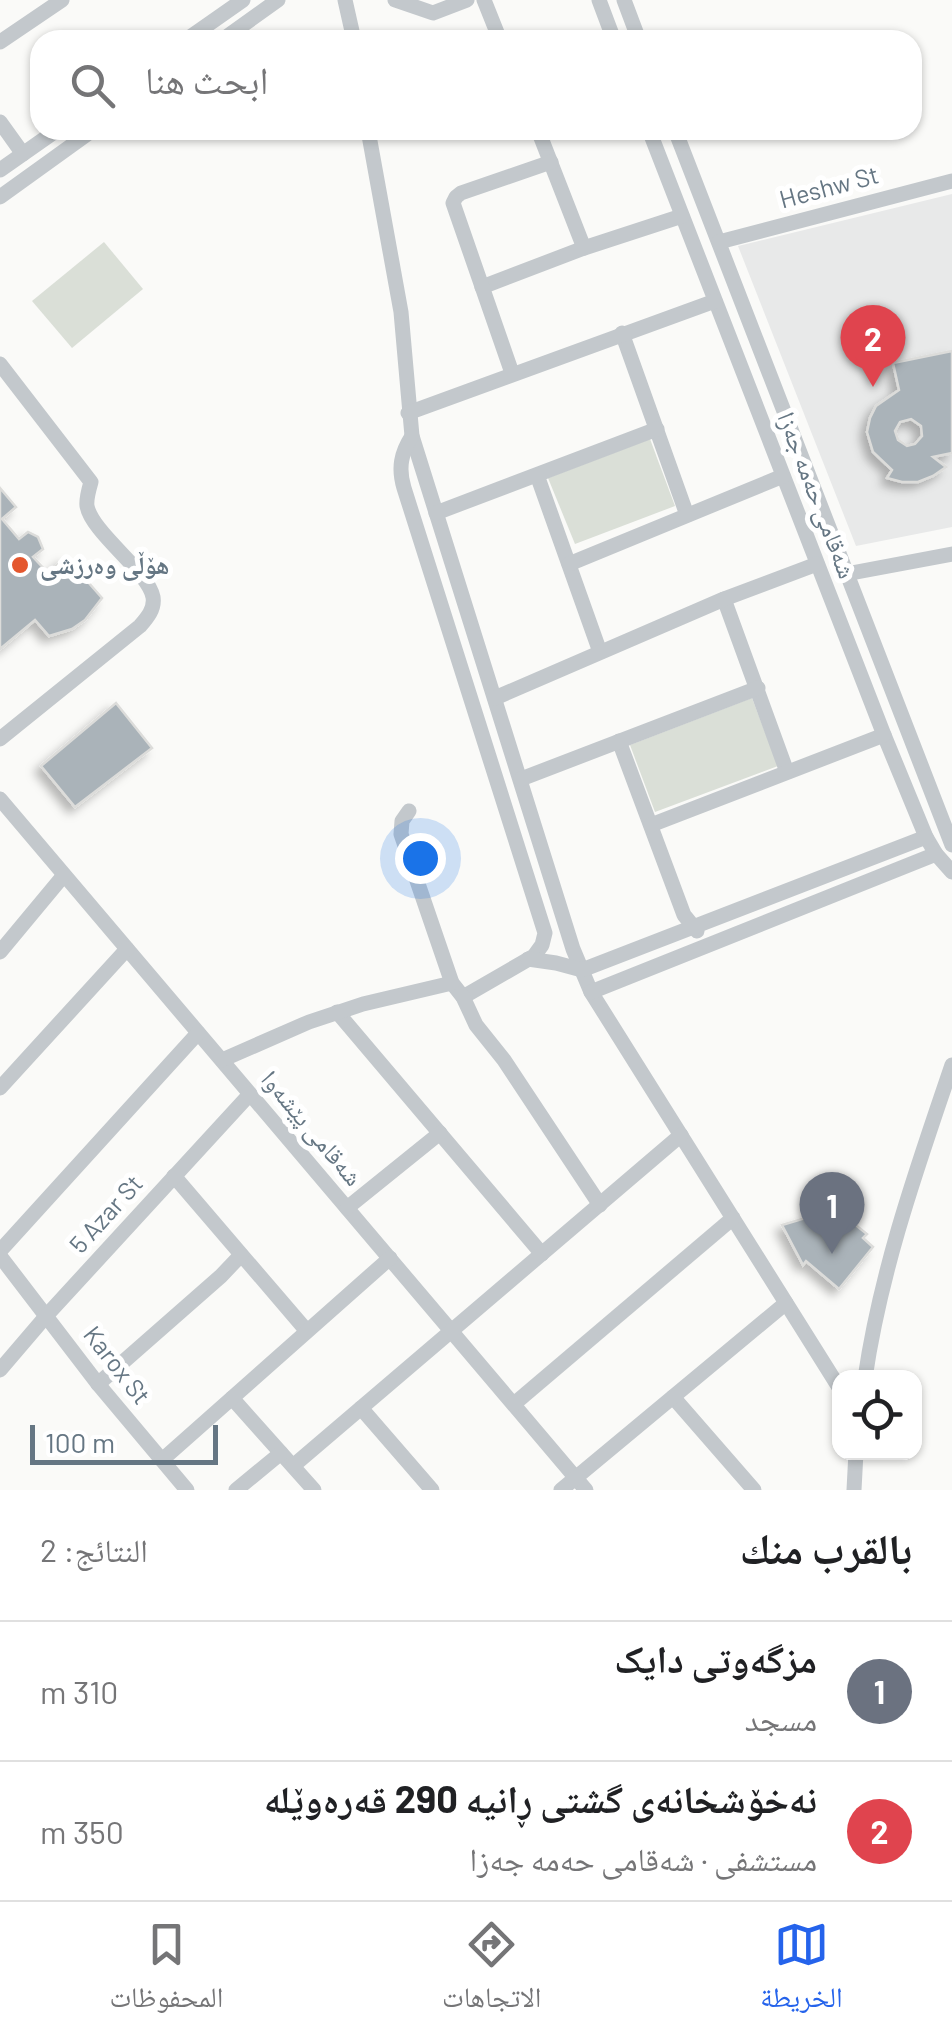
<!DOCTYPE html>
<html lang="ar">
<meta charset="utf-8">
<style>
body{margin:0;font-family:Barlow,"Noto Naskh Arabic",sans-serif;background:#f2f2f2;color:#202124;direction:rtl}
.controls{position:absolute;right:30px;bottom:30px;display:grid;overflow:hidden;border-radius:20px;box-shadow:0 2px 8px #0004}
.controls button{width:90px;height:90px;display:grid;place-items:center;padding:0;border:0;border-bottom:2px solid #e0e0e0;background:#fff;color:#202124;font:50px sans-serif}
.scale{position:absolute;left:30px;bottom:25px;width:188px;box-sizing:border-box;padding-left:10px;border:5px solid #657683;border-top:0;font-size:28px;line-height:35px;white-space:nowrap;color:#657683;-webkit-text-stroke:8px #fff;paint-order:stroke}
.you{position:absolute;left:420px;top:858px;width:35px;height:35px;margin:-25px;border:8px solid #fff;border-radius:50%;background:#1a73e8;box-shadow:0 0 0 15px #1a73e833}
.badge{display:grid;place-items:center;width:65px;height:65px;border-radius:50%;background:#2563eb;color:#fff;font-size:32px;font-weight:700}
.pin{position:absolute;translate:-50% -82px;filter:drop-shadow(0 2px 5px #0008)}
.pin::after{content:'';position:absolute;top:52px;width:35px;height:30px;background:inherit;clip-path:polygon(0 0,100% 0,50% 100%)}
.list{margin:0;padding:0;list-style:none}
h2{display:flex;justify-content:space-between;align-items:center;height:130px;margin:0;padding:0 40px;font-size:42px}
h2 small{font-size:32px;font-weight:400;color:#757577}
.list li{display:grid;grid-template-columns:65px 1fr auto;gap:30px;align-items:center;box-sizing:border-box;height:140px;padding:0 40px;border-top:2px solid #e0e0e0}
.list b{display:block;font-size:38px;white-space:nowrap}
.list p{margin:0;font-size:32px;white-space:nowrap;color:#757577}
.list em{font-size:32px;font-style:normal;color:#757577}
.icon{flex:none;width:55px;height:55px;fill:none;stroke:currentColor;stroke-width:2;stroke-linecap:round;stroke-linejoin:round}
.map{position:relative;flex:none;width:952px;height:1490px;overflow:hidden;direction:ltr}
.search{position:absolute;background:#fff;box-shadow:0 2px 8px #0004;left:30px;right:30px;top:30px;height:110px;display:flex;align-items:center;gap:25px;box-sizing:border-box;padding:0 35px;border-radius:30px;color:#757577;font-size:38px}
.sheet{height:410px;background:#fff}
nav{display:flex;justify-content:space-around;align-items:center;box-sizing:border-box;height:140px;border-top:2px solid #e0e0e0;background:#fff;font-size:28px;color:#757577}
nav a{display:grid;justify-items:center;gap:5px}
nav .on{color:#2563eb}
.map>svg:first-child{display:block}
</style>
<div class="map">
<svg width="952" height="1490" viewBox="0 0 952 1490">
<defs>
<filter id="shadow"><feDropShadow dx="-6" dy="6" stdDeviation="5" flood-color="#0004"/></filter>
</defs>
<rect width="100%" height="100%" fill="#fafaf8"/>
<!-- built -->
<polygon fill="#e8e9e9" points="952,194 952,527 856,546 738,246"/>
<!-- green -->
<g fill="#dadfd7">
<polygon points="104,242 143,289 72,348 32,301"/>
<polygon points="650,439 675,506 575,544 548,478"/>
<polygon points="752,698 778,766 655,812 630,745"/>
</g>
<!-- building -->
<g fill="#aab3b9" stroke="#dcdcda" stroke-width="2.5" fill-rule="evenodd" filter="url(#shadow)">
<path d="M952,351v102l-19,4 13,10 -13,9 -15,6h-16l-15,-4 5,-8 -19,-18 -6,-20 3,-14 6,-12 23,-16 -6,-27zM911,419l10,7 1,10 -7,8 -8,2 -9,-6 -3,-9 5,-9z"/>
<polygon points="0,488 16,507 2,519 19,539 28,532 38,537 43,549 33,557 48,573 66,557 102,598 85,620 72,629 49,636 35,620 0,649"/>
<polygon points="116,703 152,748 75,807 41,766"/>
<polygon points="812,1216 825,1238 841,1220 849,1227 853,1223 867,1234 863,1238 873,1247 839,1289 806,1261 803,1265 782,1225"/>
</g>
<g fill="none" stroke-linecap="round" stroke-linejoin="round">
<!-- minor -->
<g stroke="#c3c8cc" stroke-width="15">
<polyline points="345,0 354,40"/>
<polyline points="395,0 433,13 467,0"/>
<polyline points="484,0 500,40"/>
<polyline points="599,0 614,40"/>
<polyline points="624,0 639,40"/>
<polyline points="186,40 243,0"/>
<polyline points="222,40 278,0"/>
<polyline points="0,42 62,0"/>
<polyline points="0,122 23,154"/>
<polyline points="368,130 401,312 412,436 573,949 591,992 840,1389"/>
<polyline points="538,130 584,248"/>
<polyline points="649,130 884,735 926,837 936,854 952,872"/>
<polyline points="675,130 952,845"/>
<polyline points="0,170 57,130"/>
<polyline points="0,197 93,130"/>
<polyline points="719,242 952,181"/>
<polyline points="482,287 584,248 682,216"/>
<polyline points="622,333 687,515"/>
<path d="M0,364l91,118c-2,7 -5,17 -4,24 5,27 61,65 66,91 2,12 -6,21 -13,29l-140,113"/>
<polyline points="512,373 453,203 456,197 461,193 551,162"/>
<polyline points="408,413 715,301"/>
<path d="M412,436c-11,17 -14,32 -8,52l141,445 -3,12 -8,11 -71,41"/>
<polyline points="537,475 600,652"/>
<polyline points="436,513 657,429"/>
<polyline points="569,564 783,476"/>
<polyline points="846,574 952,554"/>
<polyline points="724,599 787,772"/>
<polyline points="495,698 724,599 817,564"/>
<polyline points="619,741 684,915 697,931"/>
<polyline points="521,779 758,688"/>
<polyline points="0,799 586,1490"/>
<polyline points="409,811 402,821 401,834 452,983 463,997 476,1025 504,1060 600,1205"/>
<polyline points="651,825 884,735"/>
<polyline points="0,952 64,875"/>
<polyline points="528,959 556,963 582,970 926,837"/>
<polyline points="591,992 936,854"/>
<polyline points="337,1012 542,1254"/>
<polyline points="222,1060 309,1022 363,1004 452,983"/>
<polyline points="0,1088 127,949"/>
<polyline points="174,1176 306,1330"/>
<polyline points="347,1208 440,1133"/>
<polyline points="0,1251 198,1033"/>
<polyline points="0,1256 98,1384 187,1490"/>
<polyline points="0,1370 47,1315 250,1094"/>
<path d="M865,1378c16,-109 52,-210 87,-313"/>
<polyline points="98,1384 221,1276 241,1255"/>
<polyline points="673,1397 754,1490"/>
<polyline points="232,1398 314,1490"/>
<polyline points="514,1404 733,1218"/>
<polyline points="361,1408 432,1490"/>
<polyline points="162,1460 390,1258"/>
<polyline points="293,1466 681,1135"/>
<polyline points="236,1490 281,1453"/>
<polyline points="561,1490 786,1303"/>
<polyline points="854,1490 856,1452"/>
</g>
</g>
<!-- markers -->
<circle fill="#e4572e" stroke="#fff" stroke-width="4" cx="20" cy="565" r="10"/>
<g text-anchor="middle" stroke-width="10" stroke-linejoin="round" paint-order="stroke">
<!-- street labels -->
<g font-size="25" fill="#657683" stroke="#fff">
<text transform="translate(829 187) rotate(-15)" y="9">Heshw St</text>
<text transform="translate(817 495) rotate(69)" y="9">شەقامی حەمە جەزا</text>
<text transform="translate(312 1128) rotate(50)" y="9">شەقامی پێشەوا</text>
<text transform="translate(106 1214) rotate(-48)" y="9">5 Azar St</text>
<text transform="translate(117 1365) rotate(52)" y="9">Karox St</text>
</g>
<!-- poi labels -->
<g font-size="25" font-weight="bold" fill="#657683" stroke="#fff" text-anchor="start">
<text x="40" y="574">هۆڵی وەرزشی</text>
</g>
</g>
</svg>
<div class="controls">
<button><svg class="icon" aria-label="locate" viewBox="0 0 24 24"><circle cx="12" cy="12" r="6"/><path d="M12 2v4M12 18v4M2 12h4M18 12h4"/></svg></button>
</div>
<div class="scale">100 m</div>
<div class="you"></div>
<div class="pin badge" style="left:832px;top:1254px;background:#6b7280">1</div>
<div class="pin badge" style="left:873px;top:387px;background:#e0444e">2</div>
<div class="search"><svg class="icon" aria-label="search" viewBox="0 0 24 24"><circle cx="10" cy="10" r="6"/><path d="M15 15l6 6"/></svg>ابحث هنا</div>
</div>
<section class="sheet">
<h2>بالقرب منك<small>النتائج: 2</small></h2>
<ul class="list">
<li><span class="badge" style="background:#6b7280">1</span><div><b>مزگەوتی دایک</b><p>مسجد</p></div><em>310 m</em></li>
<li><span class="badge" style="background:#e0444e">2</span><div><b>نەخۆشخانەی گشتی ڕانیە 290 قەرەوێلە</b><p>مستشفى · شەقامی حەمە جەزا</p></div><em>350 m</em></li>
</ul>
</section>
<nav>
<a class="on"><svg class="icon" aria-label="map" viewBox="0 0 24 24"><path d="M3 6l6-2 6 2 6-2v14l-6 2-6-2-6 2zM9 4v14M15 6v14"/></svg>الخريطة</a>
<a><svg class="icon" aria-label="directions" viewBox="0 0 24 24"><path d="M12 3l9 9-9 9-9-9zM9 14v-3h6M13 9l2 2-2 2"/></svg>الاتجاهات</a>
<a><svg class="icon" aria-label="saved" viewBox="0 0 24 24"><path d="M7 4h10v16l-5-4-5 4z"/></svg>المحفوظات</a>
</nav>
